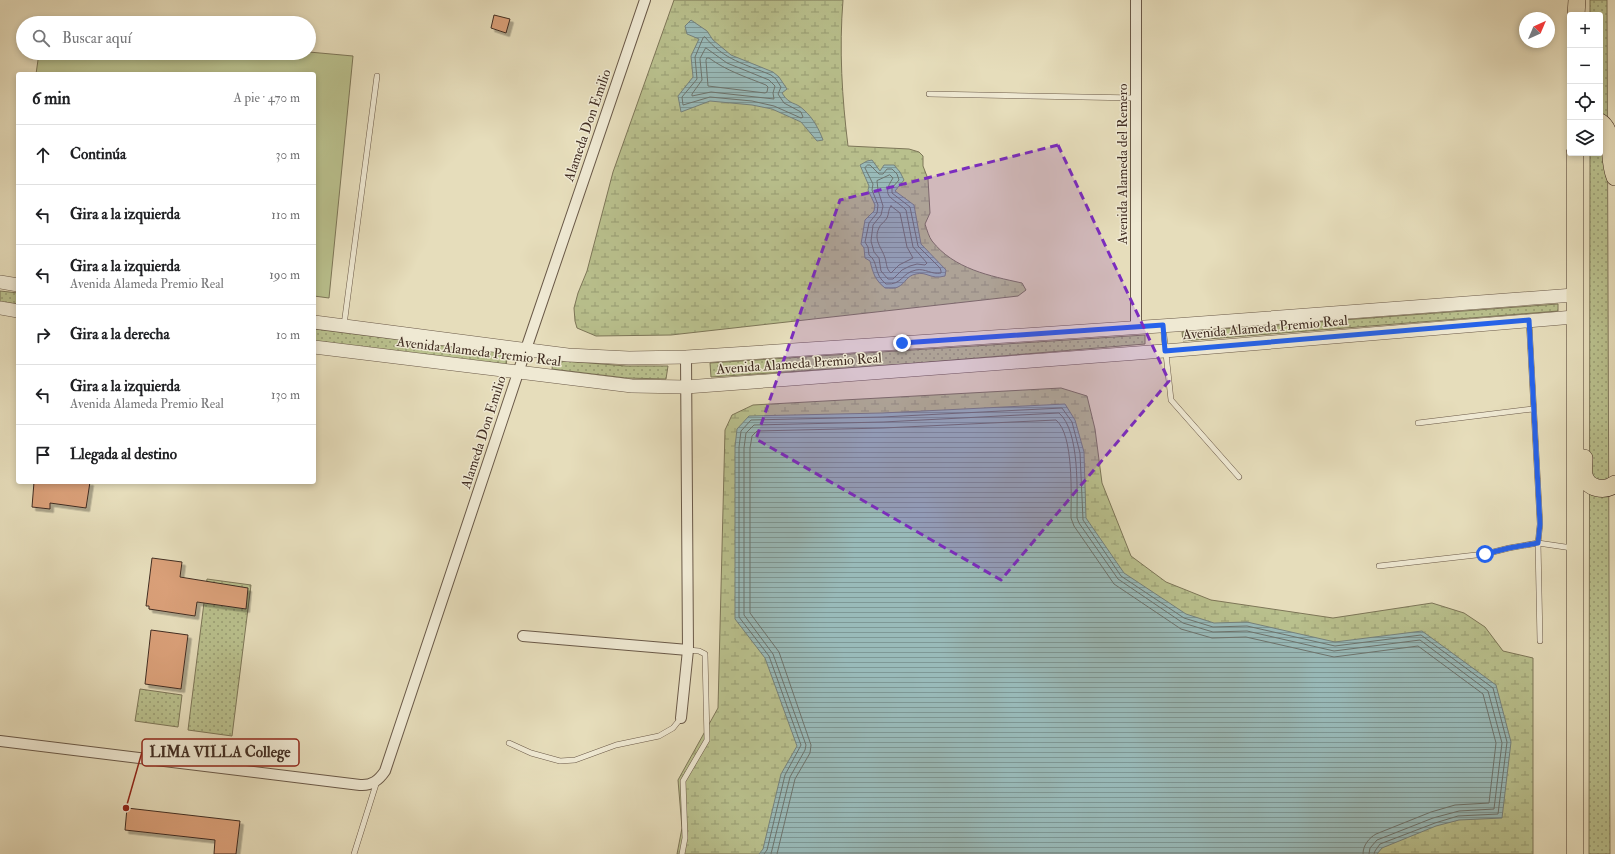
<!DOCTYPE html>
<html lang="es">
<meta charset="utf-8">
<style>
body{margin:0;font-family:"IM FELL Double Pica",serif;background:#f2f2f2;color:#202124}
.controls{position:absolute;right:12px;top:12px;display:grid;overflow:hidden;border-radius:4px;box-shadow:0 2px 6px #0003}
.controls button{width:36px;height:36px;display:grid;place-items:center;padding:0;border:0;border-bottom:1px solid #e0e0e0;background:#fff;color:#202124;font:20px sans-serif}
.compass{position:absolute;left:1519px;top:12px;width:36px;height:36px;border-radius:50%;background:#fff;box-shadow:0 2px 6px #0003;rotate:44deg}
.stop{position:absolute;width:12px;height:12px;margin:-9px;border:3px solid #2563eb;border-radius:50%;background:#fff}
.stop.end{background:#2563eb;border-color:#fff;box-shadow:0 1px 4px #0008}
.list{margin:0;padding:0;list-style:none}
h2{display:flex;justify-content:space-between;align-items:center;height:52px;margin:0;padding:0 16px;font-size:17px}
h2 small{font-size:13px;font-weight:400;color:#757577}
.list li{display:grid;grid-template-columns:26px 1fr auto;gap:12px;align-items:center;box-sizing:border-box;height:60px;padding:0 16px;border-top:1px solid #e0e0e0}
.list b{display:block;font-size:15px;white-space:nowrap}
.list p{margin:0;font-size:13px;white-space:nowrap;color:#757577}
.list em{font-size:13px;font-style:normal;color:#757577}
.icon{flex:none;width:22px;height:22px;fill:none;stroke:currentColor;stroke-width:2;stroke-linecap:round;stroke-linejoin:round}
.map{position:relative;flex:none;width:1615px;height:854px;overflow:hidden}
.search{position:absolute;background:#fff;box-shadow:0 2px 6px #0003;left:16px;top:16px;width:300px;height:44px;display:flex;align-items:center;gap:10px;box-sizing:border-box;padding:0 14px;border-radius:22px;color:#757577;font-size:15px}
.panel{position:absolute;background:#fff;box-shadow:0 2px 6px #0003;left:16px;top:72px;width:300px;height:412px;border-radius:4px}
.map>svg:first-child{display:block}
</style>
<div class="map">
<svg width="1615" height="854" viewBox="0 0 1615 854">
<defs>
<pattern id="grass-dots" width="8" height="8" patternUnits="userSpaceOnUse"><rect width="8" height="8" fill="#b9c08d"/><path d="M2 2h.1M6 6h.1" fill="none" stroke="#989c73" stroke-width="1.8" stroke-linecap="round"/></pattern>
<pattern id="wetland-marsh" width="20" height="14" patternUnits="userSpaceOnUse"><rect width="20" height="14" fill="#b9c08d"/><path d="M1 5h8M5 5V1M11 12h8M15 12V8" fill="none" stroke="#989c73"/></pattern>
<pattern id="water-rules" width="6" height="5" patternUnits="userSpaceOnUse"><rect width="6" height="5" fill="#99bab9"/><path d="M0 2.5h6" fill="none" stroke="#7e9896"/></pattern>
<filter id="shadow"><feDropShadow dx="3.5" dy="3.5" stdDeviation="0" flood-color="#0004"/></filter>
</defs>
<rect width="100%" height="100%" fill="#e6ddbb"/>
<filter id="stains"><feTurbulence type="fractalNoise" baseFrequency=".005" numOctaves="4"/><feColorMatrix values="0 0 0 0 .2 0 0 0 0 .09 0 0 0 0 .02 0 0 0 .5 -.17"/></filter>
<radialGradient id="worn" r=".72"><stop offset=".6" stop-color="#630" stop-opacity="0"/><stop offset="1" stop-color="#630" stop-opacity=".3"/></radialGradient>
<!-- grass -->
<g fill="url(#grass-dots)" stroke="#7d7658">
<polygon points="1590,0 1607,0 1610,854 1589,854 1590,153 1600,153 1600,15 1590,15"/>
<polygon points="0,291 18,293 18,304 0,302"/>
<polygon points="1558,304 1558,311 1183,341 1182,332"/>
<polygon points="314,329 508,353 506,365 314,341"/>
<polygon points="1145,335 1145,344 905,364 711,377 710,363"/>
<polygon points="553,360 626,366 668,366 666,379 626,378 552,369"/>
<polygon points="207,579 251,585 232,736 188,730"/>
<polygon points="140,689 182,695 178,727 135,721"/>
</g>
<!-- wetland -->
<g fill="url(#wetland-marsh)" stroke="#7d7658">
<path d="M674,0h169c-4,49 -1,98 5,146l61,3 10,3 4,4v10l5,13 2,34 -5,11c2,6 4,13 7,17 22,28 58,35 90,42l4,7 -8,6 -35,4 -312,35 -75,1 -19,-8 -2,-7 -1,-13 4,-15 9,-22 26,-99z"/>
<polygon points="1061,388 1087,396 1095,429 1102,483 1131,556 1166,582 1211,600 1333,618 1432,603 1464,613 1485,627 1503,651 1533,658 1533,854 677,854 682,828 678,780 718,708 725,430 732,415 753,405"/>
</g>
<!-- park -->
<polygon fill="#b9c08d" stroke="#7d7658" points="309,52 353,56 329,298 314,296 314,74 36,74 39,53 309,53"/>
<!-- water -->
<g fill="url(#water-rules)" stroke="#76827d">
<path d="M691,20l16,11 6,9 18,15 42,17 6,5 8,12 -5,4c8,13 13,8 22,17 9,8 15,19 19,30l-6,1 -16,-19 -29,-13 -20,-4 -42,-4 -29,11 -3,-16 15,-19 -2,-21 8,-17 -12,-5 -2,-8z"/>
<path d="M872,160l8,11 4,-6h10l6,7 4,8 -9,11 19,14 7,39 25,26 -1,6c-15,4 -18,-5 -29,-2 -10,2 -10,9 -18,13 -3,2 -9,1 -13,1 -10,-8 -12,-15 -15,-27l-5,-3 -1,-10 -3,-4 4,-24 9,-9 1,-6 -7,-15 1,-4 -9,-21 7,-4z"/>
<polygon points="1065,404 1075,420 1084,452 1086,518 1124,573 1186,614 1214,623 1247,622 1335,642 1422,631 1496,685 1511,742 1502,818 1459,820 1436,826 1382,848 1377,854 759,854 763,849 781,774 797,746 765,658 735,619 735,447 737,429 749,416 882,413"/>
</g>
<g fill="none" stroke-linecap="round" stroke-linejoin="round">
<!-- shore -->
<g stroke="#6d746e" stroke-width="1">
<path d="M705,37c19,23 40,27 66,38l5,4 5,8 -3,7 6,9 17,9 2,5 -2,1 -27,-12 -22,-5 -42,-4 -27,8 -1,-8 15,-18 -2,-22 8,-19z"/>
<polygon points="706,48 727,63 769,80 775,86 773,93 774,99 711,92 692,96 692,94 702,80 700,59"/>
<path d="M707,58h2c18,13 37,19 57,27l2,2 -1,5 -2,1 -57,-7 -2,-25z"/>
<path d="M868,165h2l9,9h4l4,-5h5l5,5 2,6 -7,8v5l18,14 8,39 22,22 1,3v2c-9,2 -16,-5 -25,-3 -15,3 -13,15 -30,14 -13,-10 -7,-22 -17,-29l-1,-8 -3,-5 4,-19 8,-10 1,-8 -6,-15 1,-6 -8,-16z"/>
<path d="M890,175l3,3c-13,20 0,19 13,32l7,37 14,16 -2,2 -8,-1 -7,2 -8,4 -9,9h-5l-7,-8 -2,-13 -5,-6 -3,-11 2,-16 8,-10 2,-9 -5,-16 -1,-9z"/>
<path d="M891,206l9,7 7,34 6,11 -14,7 -8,8c-5,-4 -4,-9 -6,-15 -3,-10 -12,-18 -6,-30 1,-4 6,-6 8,-10 2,-4 1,-9 4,-12z"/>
<polyline points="764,854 767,850 785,775 801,745 769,656 739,617 739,447 741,431 751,420 882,417 1062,408 1072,422 1080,453 1083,520 1121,576 1184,618 1213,627 1247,626 1335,646 1421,635 1493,688 1507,742 1498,814 1458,816 1435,823 1380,844 1375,851 1374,854"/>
<path d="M771,854l19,-77 15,-27 1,-5 -33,-91 -29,-39v-167l2,-15 8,-8 129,-3 176,-9c21,18 18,79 18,105l2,5 39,56 65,44 30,9 34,-1 87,20 86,-11 68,51 14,52 -8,66 -35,2 -26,7 -56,22 -7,8 -1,6"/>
<path d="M777,854l18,-75 15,-26 1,-8 -32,-93 -29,-39v-165l2,-12 5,-5 126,-3 173,-8c18,15 15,76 15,98l3,8 40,58 67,45 31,9 34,-1 88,20 84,-11 65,48 13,49 -7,60 -34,2 -24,7 -55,22c-7,4 -13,11 -13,20"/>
</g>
</g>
<!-- building -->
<g fill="#daa079" stroke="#412d22" filter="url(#shadow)">
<polygon points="494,15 510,19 506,33 491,28"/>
<polygon points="34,482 90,482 86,508 50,503 50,509 32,507"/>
<polygon points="152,558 182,562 180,577 248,588 246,609 197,602 195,616 149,609 149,606 146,606"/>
<polygon points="151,630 188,635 181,689 145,684"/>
<polygon points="127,808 240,821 236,854 214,854 215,840 125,830"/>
</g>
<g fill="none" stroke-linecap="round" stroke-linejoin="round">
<defs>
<g id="service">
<polyline points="929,94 1136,98"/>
<polyline points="1529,321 1540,524 1538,543 1572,548"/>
<polyline points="344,325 377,76"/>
<polyline points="1163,326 1171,400 1239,477"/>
<polyline points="1418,423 1533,409"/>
<polyline points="1379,566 1485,554 1509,548 1538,543 1540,641"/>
<polyline points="509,743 531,753 560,761 575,760 616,745 659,736 673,728 681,718"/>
<polyline points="354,854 377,781"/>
<polyline points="682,854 685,838 683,781 707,740 705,654 699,651 688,650"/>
</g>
<g id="minor">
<polyline points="1136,0 1136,327"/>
<polyline points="523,636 688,650"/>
<polyline points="681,718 688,650 686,357"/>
<path d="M0,741l360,44c12,1 19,-5 25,-14l141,-422 119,-349"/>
</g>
<g id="tertiary">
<polyline points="0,282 18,285"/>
<polyline points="0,308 18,311"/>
<polyline points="314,322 568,355 629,358 686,357 1175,325 1574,295"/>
<polyline points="314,347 632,386 686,387 1177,350 1574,317"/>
</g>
<g id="primary">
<polyline points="1576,15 1577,0"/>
<path d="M1600,122c15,9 7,37 15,55"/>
<polyline points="1575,153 1575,854"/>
<path d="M1584,458c0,5 -1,12 0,17 3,14 21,17 31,9"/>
</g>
</defs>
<!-- service casing -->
<use href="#service" stroke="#6a5948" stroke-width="6"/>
<!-- minor casing -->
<use href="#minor" stroke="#6a5948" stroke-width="12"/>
<!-- tertiary casing -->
<use href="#tertiary" stroke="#6a5948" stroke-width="14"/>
<!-- primary casing -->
<use href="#primary" stroke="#412d22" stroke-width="18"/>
<!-- service -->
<use href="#service" stroke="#efe9d3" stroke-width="5"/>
<!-- minor -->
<use href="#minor" stroke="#efe9d3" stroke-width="10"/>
<!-- tertiary -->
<use href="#tertiary" stroke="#efe9d3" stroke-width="13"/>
<!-- primary -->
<use href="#primary" stroke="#e6ddbb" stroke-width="17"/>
</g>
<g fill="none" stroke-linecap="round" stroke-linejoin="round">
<!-- route -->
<polyline stroke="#2563eb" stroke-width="5" points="902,343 1163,325 1165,351 1529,320 1540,524 1538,543 1509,548 1485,554"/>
</g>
<!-- marked area -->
<path fill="#7b2cbf" fill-opacity="0.2" stroke="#7b2cbf" stroke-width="3" stroke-dasharray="8 5" stroke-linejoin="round" d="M1058,145l111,236 -168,199 -245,-141 84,-239z"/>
<g text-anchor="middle" stroke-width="3" stroke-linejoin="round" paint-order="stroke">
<!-- street labels -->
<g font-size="14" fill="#412d22" stroke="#efe9d3">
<text transform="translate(587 125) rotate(-71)" y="5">Alameda Don Emilio</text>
<text transform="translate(1122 164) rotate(-90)" y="5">Avenida Alameda del Remero</text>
<text transform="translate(1265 327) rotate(-5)" y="5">Avenida Alameda Premio Real</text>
<text transform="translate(479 351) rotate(7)" y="5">Avenida Alameda Premio Real</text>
<text transform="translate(799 363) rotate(-4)" y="5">Avenida Alameda Premio Real</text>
<text transform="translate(483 432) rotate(-72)" y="5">Alameda Don Emilio</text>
</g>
</g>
<!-- callouts -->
<path fill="none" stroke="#8f2418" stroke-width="1.5" d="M126 808L142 752"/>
<circle fill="#8f2418" stroke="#efe9d3" stroke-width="1.5" cx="126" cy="808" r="4"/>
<rect fill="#efe9d3" stroke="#8f2418" stroke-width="1.5" x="142" y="739" width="157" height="27" rx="4"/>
<g font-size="15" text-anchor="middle" font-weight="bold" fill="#412d22">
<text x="220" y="757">LIMA VILLA College</text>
</g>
<rect width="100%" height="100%" filter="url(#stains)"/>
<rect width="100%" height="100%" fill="url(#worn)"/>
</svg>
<div class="controls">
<button>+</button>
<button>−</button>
<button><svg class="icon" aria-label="locate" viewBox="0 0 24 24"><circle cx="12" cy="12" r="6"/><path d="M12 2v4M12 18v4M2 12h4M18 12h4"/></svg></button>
<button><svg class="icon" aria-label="layers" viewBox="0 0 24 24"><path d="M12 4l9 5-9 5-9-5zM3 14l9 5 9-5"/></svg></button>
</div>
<svg class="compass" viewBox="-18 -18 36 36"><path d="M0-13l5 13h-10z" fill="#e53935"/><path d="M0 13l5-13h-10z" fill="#757577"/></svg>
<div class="stop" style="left:1485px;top:554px"></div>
<div class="stop end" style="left:902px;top:343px"></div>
<div class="search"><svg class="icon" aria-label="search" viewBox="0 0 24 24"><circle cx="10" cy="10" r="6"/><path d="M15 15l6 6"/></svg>Buscar aquí</div>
<section class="panel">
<h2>6 min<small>A pie · 470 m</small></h2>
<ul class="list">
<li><svg class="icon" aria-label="ahead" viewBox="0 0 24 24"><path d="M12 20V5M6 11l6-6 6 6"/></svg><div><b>Continúa</b></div><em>30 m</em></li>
<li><svg class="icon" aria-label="left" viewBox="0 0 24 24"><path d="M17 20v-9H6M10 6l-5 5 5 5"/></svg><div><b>Gira a la izquierda</b></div><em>110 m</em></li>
<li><svg class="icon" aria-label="left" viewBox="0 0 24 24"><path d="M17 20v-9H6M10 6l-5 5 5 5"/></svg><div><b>Gira a la izquierda</b><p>Avenida Alameda Premio Real</p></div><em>190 m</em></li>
<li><svg class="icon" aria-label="right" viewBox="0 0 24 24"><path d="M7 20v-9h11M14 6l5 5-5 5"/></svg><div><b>Gira a la derecha</b></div><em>10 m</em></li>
<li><svg class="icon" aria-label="left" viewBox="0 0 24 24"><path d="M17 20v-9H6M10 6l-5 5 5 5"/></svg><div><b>Gira a la izquierda</b><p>Avenida Alameda Premio Real</p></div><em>130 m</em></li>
<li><svg class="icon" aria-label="arrive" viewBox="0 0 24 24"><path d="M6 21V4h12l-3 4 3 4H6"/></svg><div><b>Llegada al destino</b></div></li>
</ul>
</section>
</div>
